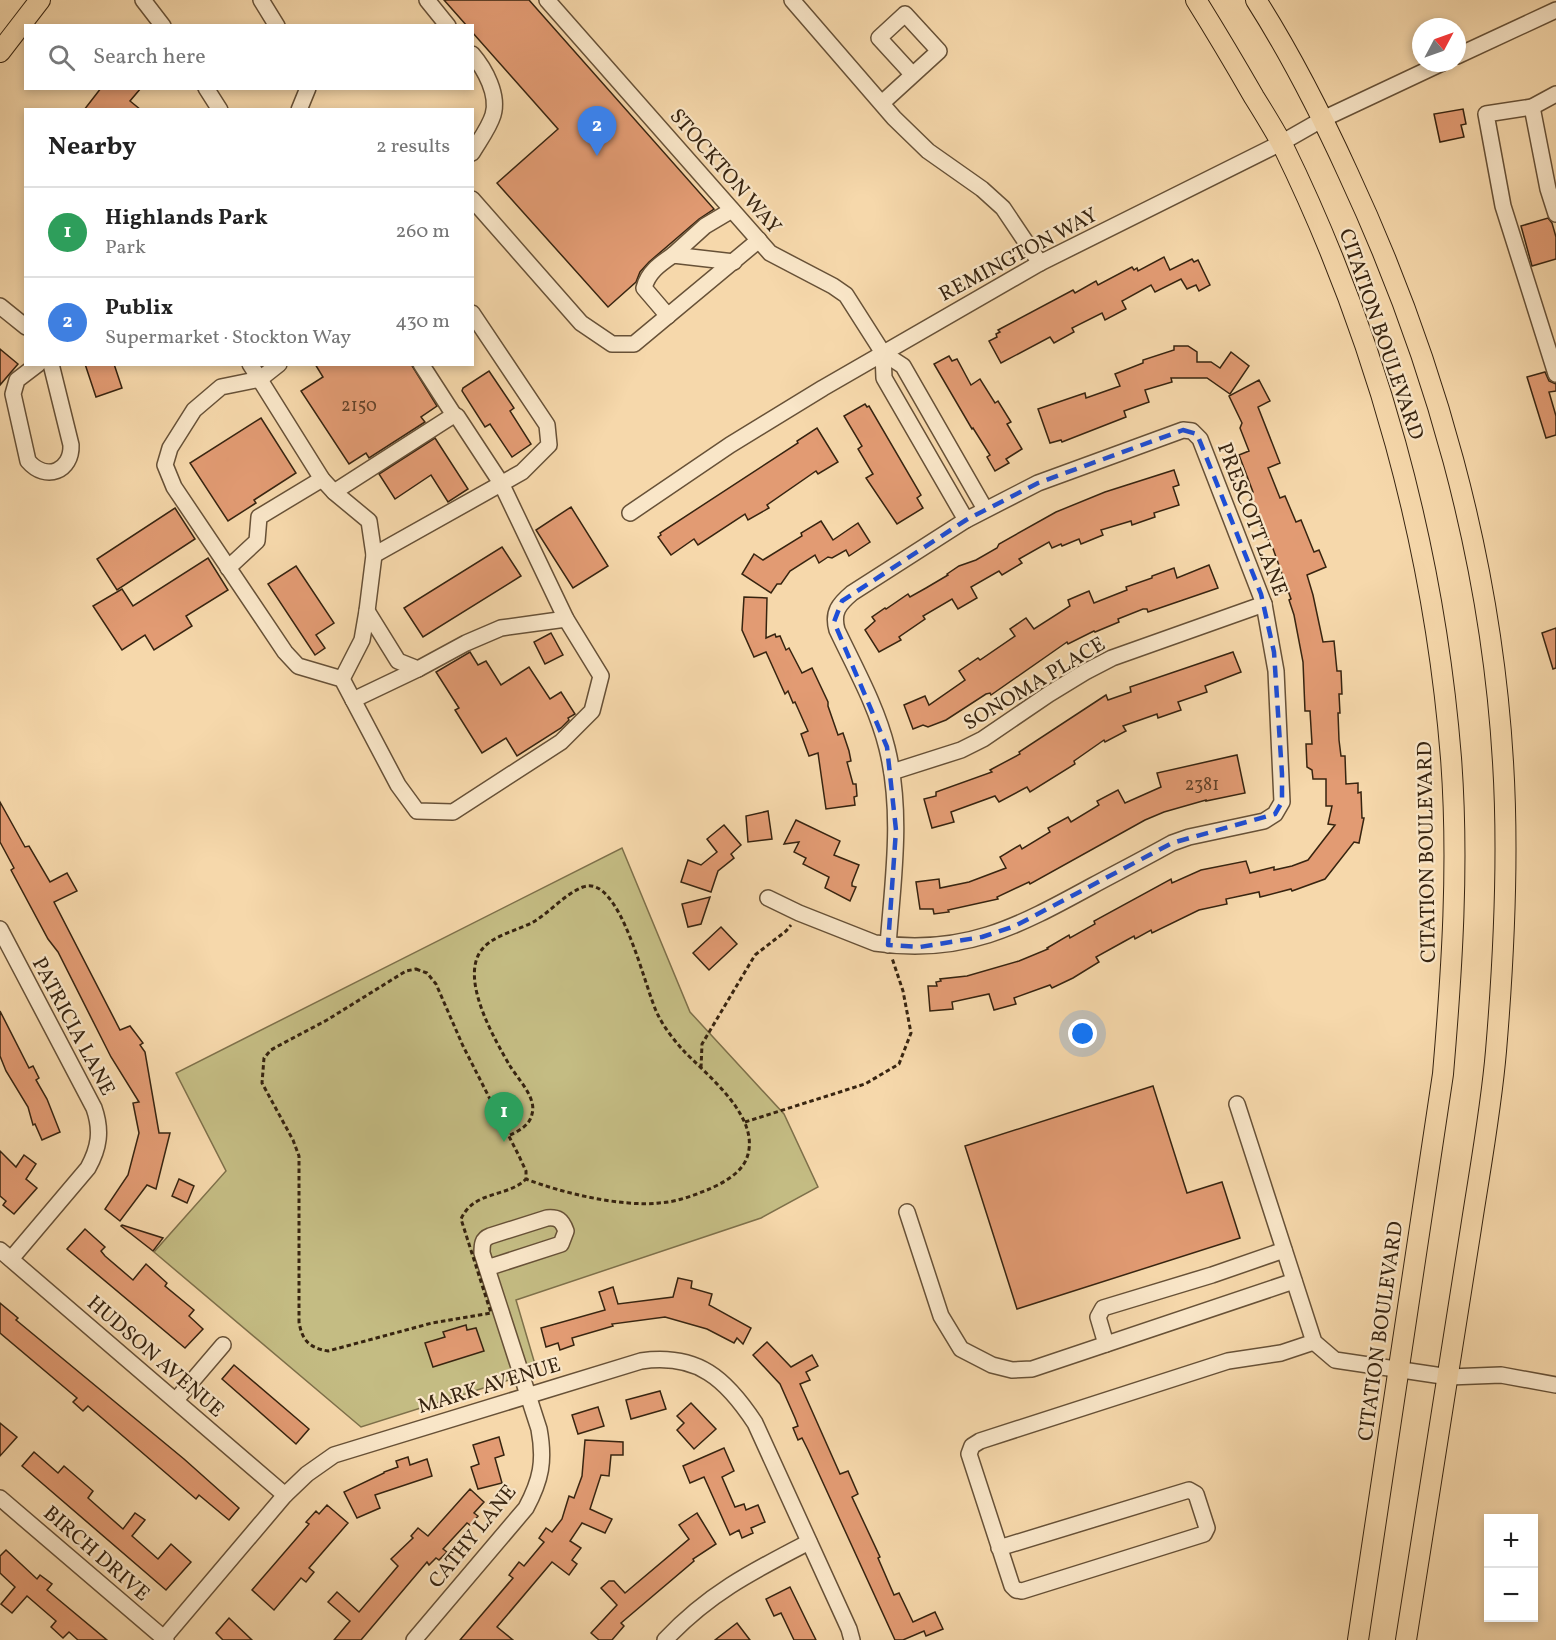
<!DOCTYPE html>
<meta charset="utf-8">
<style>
body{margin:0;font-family:Vollkorn,serif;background:#f6f6f6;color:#222}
.controls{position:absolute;right:18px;bottom:18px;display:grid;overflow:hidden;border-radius:0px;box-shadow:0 3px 9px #0003}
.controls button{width:54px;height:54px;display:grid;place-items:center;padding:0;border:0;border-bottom:2px solid #e0e0e0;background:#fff;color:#222;font:30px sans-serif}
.compass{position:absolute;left:1412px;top:18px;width:54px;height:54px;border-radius:50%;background:#fff;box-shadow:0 3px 9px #0003;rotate:49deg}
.you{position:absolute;left:1083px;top:1034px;width:21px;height:21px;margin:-15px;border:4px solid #fff;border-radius:50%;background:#1a73e8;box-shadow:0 0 0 9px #1a73e833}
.badge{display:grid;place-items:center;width:39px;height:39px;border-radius:50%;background:#db2777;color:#fff;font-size:20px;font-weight:700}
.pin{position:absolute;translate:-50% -50px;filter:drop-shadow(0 2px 3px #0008)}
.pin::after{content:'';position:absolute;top:32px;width:21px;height:18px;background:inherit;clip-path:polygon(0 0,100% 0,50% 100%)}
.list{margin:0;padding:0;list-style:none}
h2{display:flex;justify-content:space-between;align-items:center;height:78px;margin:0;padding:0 24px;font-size:26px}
h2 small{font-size:20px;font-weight:400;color:#767676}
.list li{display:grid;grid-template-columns:39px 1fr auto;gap:18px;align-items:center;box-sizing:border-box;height:90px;padding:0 24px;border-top:2px solid #e0e0e0}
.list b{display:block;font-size:22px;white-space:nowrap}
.list p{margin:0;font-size:20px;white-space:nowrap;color:#767676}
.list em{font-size:20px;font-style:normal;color:#767676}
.icon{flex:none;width:33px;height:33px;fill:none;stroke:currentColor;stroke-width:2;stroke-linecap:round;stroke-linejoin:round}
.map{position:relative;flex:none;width:1556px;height:1640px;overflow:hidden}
.search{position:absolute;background:#fff;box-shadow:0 3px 9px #0003;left:24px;top:24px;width:450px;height:66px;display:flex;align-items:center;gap:15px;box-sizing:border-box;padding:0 21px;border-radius:0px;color:#767676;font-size:22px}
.panel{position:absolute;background:#fff;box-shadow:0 3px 9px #0003;left:24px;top:108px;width:450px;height:258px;border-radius:0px}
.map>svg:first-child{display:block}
</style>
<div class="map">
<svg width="1556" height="1640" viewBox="0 0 1556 1640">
<rect width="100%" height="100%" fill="#f6d8ab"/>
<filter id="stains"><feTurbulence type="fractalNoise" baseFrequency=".00333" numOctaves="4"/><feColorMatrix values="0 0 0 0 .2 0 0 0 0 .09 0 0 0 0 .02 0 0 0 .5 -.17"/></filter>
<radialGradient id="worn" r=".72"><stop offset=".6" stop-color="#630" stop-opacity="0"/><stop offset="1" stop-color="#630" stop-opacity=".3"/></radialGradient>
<!-- green -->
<polygon fill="#c4bc83" stroke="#7e704a" stroke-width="1.5" points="622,848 690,1012 784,1114 818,1187 761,1218 516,1300 537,1371 361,1427 154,1252 226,1171 176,1073"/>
<!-- building -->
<g fill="#e29b73" stroke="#372410" stroke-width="1.5">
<polygon points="444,0 529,0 714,209 699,219 649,262 640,272 636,282 608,307 497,183 558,129 472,32 472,26 467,26"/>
<polygon points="101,88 141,88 130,101 141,110 84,110"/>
<polygon points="1463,109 1466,124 1461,125 1464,137 1440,142 1434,114"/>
<polygon points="1548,218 1552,223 1556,237 1556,259 1532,266 1521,226"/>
<polygon points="1164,257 1170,270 1192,259 1194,262 1198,260 1210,285 1199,291 1196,285 1187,289 1181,279 1155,292 1151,285 1122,301 1126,309 1105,320 1102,313 1072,328 1074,332 1054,343 1050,337 1001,363 989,341 997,337 996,334 1000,332 998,330 1073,290 1075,293 1096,281 1098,285 1132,267 1134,270 1137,268 1138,271"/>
<polygon points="1174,346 1188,346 1197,352 1197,362 1211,362 1220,368 1231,352 1249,366 1230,394 1207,378 1171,378 1172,382 1145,390 1149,402 1124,411 1126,417 1062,442 1061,440 1050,443 1038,409 1085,393 1086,398 1120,386 1115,374 1143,363 1143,360 1174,350"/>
<polygon points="0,349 18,364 0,385"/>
<polygon points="949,356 952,361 957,359 971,385 980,379 995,403 998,401 1011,422 1007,424 1022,449 1006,459 1009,463 995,471 987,457 990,455 973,428 972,429 934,364"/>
<polygon points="85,364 114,364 122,388 96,397"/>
<polygon points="315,364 411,364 437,406 421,417 425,422 369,458 366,453 349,464 301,391 323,377"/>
<polygon points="489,371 514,408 510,411 531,444 512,457 490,424 485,427 462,391 463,388"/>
<polygon points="1545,372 1549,381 1556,384 1556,391 1549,392 1556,416 1556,435 1546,438 1527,377"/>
<polygon points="1259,380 1270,401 1258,407 1280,463 1268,468 1280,498 1285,496 1296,522 1301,520 1314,552 1319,550 1326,567 1307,575 1313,595 1323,642 1334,641 1337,671 1341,671 1342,694 1339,694 1340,713 1338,713 1339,740 1341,756 1345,756 1346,784 1358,783 1358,793 1361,792 1362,818 1364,818 1359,843 1354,842 1325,879 1292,891 1291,889 1260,897 1259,892 1226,899 1227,904 1199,910 1152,933 1151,930 1135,939 1134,936 1125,941 1096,957 1099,962 1073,978 1052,988 1050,985 1014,998 1016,1004 994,1010 989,994 952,1002 953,1009 930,1011 928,986 937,986 936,982 941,981 940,979 967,976 1019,961 1048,949 1047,948 1069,935 1070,938 1095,924 1094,921 1171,879 1172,883 1201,870 1246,861 1250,873 1274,867 1274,870 1292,866 1308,860 1335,825 1328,824 1332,806 1326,806 1326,779 1313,779 1312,770 1307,767 1306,744 1312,744 1310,711 1305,711 1303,662 1294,615 1289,600 1291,599 1271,543 1270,544 1249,493 1253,492 1239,455 1249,451 1240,428 1242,423 1229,396"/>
<polygon points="865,404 867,407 869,406 921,495 917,498 923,508 897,524 866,478 873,474 858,449 862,446 844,416"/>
<polygon points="261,418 296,473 254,500 256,503 228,521 190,463"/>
<polygon points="817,428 838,462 818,474 816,471 767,505 769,508 748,520 745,514 698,545 694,539 671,555 658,537 661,535 660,533 798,443 797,441"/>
<polygon points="435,438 468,489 448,502 431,475 395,499 379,474"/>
<polygon points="1174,470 1179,485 1173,487 1179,505 1154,513 1155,517 1132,525 1131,521 1101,530 1103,535 1081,544 1079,539 1062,546 1061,544 1052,548 1049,542 1019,559 1022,563 1002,575 999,571 971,587 977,598 958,609 952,599 923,616 925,619 899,637 901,640 879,652 865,630 875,621 872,617 885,608 886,609 908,594 910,597 926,588 948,575 947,574 959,566 976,560 997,548 999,544 1056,512 1105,492"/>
<polygon points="571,507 608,566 573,588 536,530"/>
<polygon points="175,508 195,539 117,590 97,559"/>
<polygon points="821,521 833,540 858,523 870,542 849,556 846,550 832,558 828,557 819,563 815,555 790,571 781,584 777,584 771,593 742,574 754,554 763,560 802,536 801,533"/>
<polygon points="502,547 521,576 423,637 404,608"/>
<polygon points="208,558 228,590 186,616 192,626 154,650 145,635 122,650 93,606 122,589 133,606"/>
<polygon points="1209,565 1218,588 1148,612 1147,609 1143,609 1118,619 1119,622 1095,632 1094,631 1068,644 1067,642 991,695 990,693 986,694 946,720 928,727 923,725 913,729 904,705 925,696 929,705 965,680 959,671 978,658 980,660 1015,636 1010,629 1026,618 1034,629 1070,606 1068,600 1089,591 1094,603 1127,590 1126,587 1152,578 1152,576 1174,568 1177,578"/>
<polygon points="296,566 334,623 316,635 325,648 315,655 268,584"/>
<polygon points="744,597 767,598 766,638 775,634 776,637 780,636 786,650 789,648 802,673 812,668 828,702 828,706 838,735 843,733 849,751 851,761 847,762 853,784 856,784 857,796 854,797 855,805 826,809 818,753 809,756 801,734 808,731 795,702 793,703 788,691 785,694 766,652 754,657 742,630"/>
<polygon points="1556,628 1556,668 1553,669 1542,633"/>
<polygon points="551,633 563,655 545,664 534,642"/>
<polygon points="470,652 478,665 486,661 501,685 529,667 550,699 561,692 575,714 568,718 569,720 561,728 517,756 506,738 482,753 455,710 459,708 436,672"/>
<polygon points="1233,652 1241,672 1205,686 1207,692 1178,702 1181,710 1158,718 1157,714 1123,726 1126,731 1105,742 1104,740 1074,761 1075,764 1030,792 1027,787 999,802 995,796 951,812 954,822 932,828 924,799 936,796 936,792 992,772 990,770 1020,754 1019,752 1106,695 1108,700 1131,692 1130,687"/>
<polygon points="1237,755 1245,793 1206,801 1206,800 1164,812 1145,820 1030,884 1029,882 997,897 998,899 948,910 949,912 934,914 933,909 920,909 916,882 939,879 940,888 969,882 1006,868 1000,857 1020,845 1022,849 1050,832 1048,828 1068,817 1071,822 1099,805 1097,801 1118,790 1125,803 1161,787 1157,773"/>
<polygon points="0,802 25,847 29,846 50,882 67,873 77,891 54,902 120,1030 130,1026 143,1043 140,1045 145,1052 159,1133 170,1133 156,1189 147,1185 120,1221 105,1209 128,1175 139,1133 133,1103 139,1102 111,1057 58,952 48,939 11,870 14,868 0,842"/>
<polygon points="768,811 772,839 748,842 746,816"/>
<polygon points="796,820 840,841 834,855 859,865 852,883 852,886 856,887 850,901 825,888 829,877 803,864 806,858 794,852 799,842 784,844"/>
<polygon points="724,825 741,845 731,854 734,858 718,871 711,892 681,882 688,860 701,865 717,852 707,839"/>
<polygon points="710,897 701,924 688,927 682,904"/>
<polygon points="721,927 737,944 709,970 693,953"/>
<polygon points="0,1011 29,1068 33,1066 39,1078 36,1080 47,1099 60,1132 42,1140 35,1124 33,1125 28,1107 6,1071 0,1056"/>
<polygon points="1153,1086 1187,1193 1222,1182 1240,1238 1017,1309 965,1146"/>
<polygon points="0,1151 16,1167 24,1155 36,1164 26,1179 37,1188 14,1214 3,1205 6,1201 0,1196"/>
<polygon points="179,1179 194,1186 187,1203 172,1196"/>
<polygon points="122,1225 163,1238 153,1251 121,1226"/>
<polygon points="85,1229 105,1247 101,1251 105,1256 133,1280 146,1264 167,1283 165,1286 194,1310 189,1316 203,1329 185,1348 67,1249"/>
<polygon points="678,1278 692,1281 691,1288 712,1294 709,1305 751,1328 743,1344 737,1338 734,1343 707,1329 665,1317 612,1324 613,1326 572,1338 574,1345 560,1350 558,1343 546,1347 541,1328 605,1310 599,1292 613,1287 618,1304 673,1297"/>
<polygon points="0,1303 18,1318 16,1320 184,1459 239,1508 229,1520 199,1495 196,1499 88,1406 83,1411 73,1402 77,1398 0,1333"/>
<polygon points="466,1325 467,1330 476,1328 484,1351 433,1367 425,1343 445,1337 443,1332"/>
<polygon points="767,1342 791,1367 812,1355 818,1366 806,1372 810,1380 800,1384 840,1474 848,1471 858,1494 852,1497 880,1557 878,1558 894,1595 899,1593 913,1622 935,1612 943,1629 926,1636 924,1631 903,1640 895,1640 808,1450 802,1438 798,1440 793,1428 798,1426 795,1418 780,1384 753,1355"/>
<polygon points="234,1365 309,1429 296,1444 222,1379"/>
<polygon points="660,1391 666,1409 631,1419 626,1400"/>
<polygon points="691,1403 716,1429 694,1449 677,1430 684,1423 677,1416"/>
<polygon points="598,1407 604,1426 578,1434 572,1415"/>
<polygon points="0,1423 17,1437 0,1456"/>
<polygon points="499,1437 504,1455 495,1458 502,1483 478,1489 471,1467 479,1464 473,1445"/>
<polygon points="585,1440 623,1442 623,1455 611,1455 609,1476 601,1475 590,1509 612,1519 605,1533 582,1523 570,1541 581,1548 572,1560 577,1564 569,1575 552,1562 497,1627 513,1640 460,1640 513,1578 509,1575 519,1562 524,1566 544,1542 539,1538 546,1528 552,1532 562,1519 569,1496 574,1498 582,1476"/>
<polygon points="724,1448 734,1471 722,1477 735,1507 744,1504 746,1510 758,1505 765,1522 751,1528 753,1533 742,1538 739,1530 730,1535 704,1477 690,1483 683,1466"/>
<polygon points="34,1452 58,1473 64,1466 93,1491 88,1498 123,1529 135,1513 145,1520 132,1536 158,1559 171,1544 191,1562 166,1590 22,1466"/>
<polygon points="408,1457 410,1465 427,1459 432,1476 375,1495 380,1508 357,1518 344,1492 384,1473 384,1472 398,1467 396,1461"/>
<polygon points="470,1489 484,1502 474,1513 478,1516 470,1525 467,1523 443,1549 447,1552 439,1560 436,1558 429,1565 427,1562 361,1640 334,1640 350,1621 328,1602 337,1592 359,1612 398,1566 391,1559 413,1538 411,1536 418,1528 428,1536"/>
<polygon points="327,1505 348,1523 309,1568 314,1572 306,1582 301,1578 274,1610 252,1590 309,1524 306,1522 316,1511 319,1514"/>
<polygon points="697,1513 716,1544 693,1559 694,1561 621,1623 624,1626 612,1640 599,1640 591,1633 617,1605 601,1588 609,1581 614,1581 625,1593 689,1539 679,1525"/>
<polygon points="6,1550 37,1579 40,1575 52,1584 47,1590 107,1640 78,1640 69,1632 63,1638 51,1627 56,1621 27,1596 12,1613 1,1604 15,1587 0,1573 0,1556"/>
<polygon points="790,1587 808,1624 816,1640 794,1640 781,1613 774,1616 766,1599"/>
<polygon points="229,1618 252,1640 223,1640 216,1633"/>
<polygon points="737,1623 750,1640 715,1640"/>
</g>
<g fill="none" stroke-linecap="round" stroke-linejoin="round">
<defs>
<g id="minor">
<polyline points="143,0 163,26"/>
<polyline points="261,0 277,26"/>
<polyline points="427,0 448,26"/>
<polyline points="547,0 770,253 833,286 846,295 883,353 903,366 985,509"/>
<polyline points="792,0 894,118 928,151 982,189 1003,208 1040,263"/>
<path d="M472,54c13,15 27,41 21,61 -4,13 -14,26 -21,38"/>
<polyline points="1457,56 1556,10"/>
<polyline points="206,88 220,110"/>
<polyline points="1556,94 1532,107 1486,114 1503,206 1556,374"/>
<polyline points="882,103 939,51 905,14 879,38 912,74"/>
<polyline points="1532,107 1548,189 1556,214"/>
<polyline points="299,110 308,88"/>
<polyline points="472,199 581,323 612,344 634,344 759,240"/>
<polyline points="673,255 705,226 732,210"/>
<polyline points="0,306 26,327"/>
<path d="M668,316l-24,-28c4,-16 16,-24 29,-33l61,7"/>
<polyline points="883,353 884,378 966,520"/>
<path d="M38,364l-21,16 -4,14 15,67c18,21 44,10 43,-16l-20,-81"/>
<polyline points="250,364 322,479 334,492 369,521 374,555 367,611 362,640 342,679"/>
<polyline points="279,364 260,379 221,387 194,410 170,448 165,465 174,487 285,652 298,666 342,679 398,785 417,811 453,812 561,742 592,711 601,676 566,619 501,483 457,416 454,415 443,422 334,492"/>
<polyline points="421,364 454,415"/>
<polyline points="630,513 730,445 823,388 1040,263 1281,143 1323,119 1442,63"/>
<polyline points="374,555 522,472 549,445 547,425 472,313"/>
<polyline points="228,568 257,541 259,517 322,479"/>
<polyline points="367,611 398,661 418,669 466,643 501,628 566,619"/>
<polyline points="353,700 418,669"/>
<polyline points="892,772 961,750 983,739 1049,694 1085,672 1112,658 1264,604"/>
<path d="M768,898l31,15 76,30c88,13 142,-16 217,-57 26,-14 53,-28 80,-43l17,-6 75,-16 11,-7 7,-12 -6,-131 -12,-67 -64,-165 -8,-8 -9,-1 -145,53 -72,37 -114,73c-13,11 -20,19 -15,37 18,38 40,77 50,118 16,65 6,131 1,197"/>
<path d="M0,929l94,179c8,23 5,40 -6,60l-77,91"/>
<polyline points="1237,1104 1314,1342 1335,1360 1449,1377 1501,1375 1556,1385"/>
<polyline points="907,1212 941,1316 961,1349 992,1365 1012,1370 1032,1369 1294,1281"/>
<polyline points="0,1250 285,1495"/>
<polyline points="1106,1344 1098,1317 1103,1308 1212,1275 1284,1250"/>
<polyline points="176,1400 223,1345"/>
<polyline points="0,1498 166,1640"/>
<polyline points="999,1548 1189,1490 1196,1494 1207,1528 1204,1534 1022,1591 1016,1590 1012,1586 969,1454 972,1446 980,1441 1228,1361 1281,1353 1314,1342"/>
<path d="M162,1640l123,-145 22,-21 27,-19 307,-94c57,-8 85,18 114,62l94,206 3,11"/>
<path d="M414,1640l112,-132c15,-28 19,-47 13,-79l-57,-176c0,-8 0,-14 8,-17l57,-18c11,-1 15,2 19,13l-5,13 -74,24"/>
<path d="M665,1640c44,-47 88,-69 144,-98"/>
</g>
<g id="major">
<path d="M1196,0c20,32 39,64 58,97 10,16 20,32 29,49 93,190 151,400 168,612 8,105 1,211 -8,316l-85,566"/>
<path d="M1256,0c35,55 65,114 92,173 86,184 143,385 155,589 6,96 1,194 -7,289 -5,59 -16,118 -25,177 -21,138 -44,275 -65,412"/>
<polyline points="0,52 40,0"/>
</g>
</defs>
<!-- minor casing -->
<use href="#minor" stroke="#675137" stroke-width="18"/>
<!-- major casing -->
<use href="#major" stroke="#372410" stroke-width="22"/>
<!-- path -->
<g stroke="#372410" stroke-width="3" stroke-dasharray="4.5 3" stroke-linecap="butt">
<path d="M416,969l11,4 9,11 27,62 56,110 7,15v8c-19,19 -52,11 -65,40l30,94 -59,10 -104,28c-19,-3 -26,-11 -29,-29v-166l-6,-16 -31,-57 2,-25 7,-8 7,-4 49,-26 79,-49z"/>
<polyline points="701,1068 702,1044 755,955 786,931 791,925"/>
<polyline points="745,1122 865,1084 899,1064 911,1033 903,991 892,958"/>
<path d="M510,1135c9,-4 20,-10 22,-21 5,-16 -14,-35 -22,-48 -15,-26 -49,-84 -30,-114 11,-17 38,-21 55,-31 16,-10 30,-27 48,-34 38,-14 62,104 75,128 6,12 15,24 24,34 24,26 82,69 64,111 -7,15 -25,24 -39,30 -15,6 -31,12 -48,13 -38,4 -97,-10 -133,-24"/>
</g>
<!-- minor -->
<use href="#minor" stroke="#f9e6c8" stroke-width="15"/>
<!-- major -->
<use href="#major" stroke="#f6d8ab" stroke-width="20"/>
</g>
<!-- marked area -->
<path fill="none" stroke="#1d4ed8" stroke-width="4.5" stroke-dasharray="12 8" stroke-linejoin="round" d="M1183,430l14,4 64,160 13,58 8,122v28l-7,12 -103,29 -157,83 -33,11 -62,10 -32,-2 8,-115 -9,-83 -53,-125 8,-21 124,-81 72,-37z"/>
<g text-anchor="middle" stroke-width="4.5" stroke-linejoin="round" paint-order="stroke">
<!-- number labels -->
<g font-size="18" fill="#624229">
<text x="359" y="411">2150</text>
<text x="1202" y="790">2381</text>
</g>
<!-- street labels -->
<g font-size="21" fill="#372410" stroke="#f9e6c8">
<text transform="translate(726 171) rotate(49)" y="7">STOCKTON WAY</text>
<text transform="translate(1018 254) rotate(-28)" y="7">REMINGTON WAY</text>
<text transform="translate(1382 334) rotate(71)" y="7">CITATION BOULEVARD</text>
<text transform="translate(1253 519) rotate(69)" y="7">PRESCOTT LANE</text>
<text transform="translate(1034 683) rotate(-31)" y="7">SONOMA PLACE</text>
<text transform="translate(1426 852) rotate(-91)" y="7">CITATION BOULEVARD</text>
<text transform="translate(74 1026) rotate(62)" y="7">PATRICIA LANE</text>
<text transform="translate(1380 1331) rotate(-82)" y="7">CITATION BOULEVARD</text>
<text transform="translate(156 1356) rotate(41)" y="7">HUDSON AVENUE</text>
<text transform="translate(489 1385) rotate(-17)" y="7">MARK AVENUE</text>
<text transform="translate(472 1536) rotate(-51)" y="7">CATHY LANE</text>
<text transform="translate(97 1553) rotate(41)" y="7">BIRCH DRIVE</text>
</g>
</g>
<rect width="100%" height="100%" filter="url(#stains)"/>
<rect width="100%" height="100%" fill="url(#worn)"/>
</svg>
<div class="controls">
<button>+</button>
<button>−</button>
</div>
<svg class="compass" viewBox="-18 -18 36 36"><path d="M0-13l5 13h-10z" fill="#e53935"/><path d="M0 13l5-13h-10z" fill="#767676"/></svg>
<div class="you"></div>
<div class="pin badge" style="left:504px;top:1142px;background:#2e9e5b">1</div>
<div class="pin badge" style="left:597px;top:156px;background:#3f7fe0">2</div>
<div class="search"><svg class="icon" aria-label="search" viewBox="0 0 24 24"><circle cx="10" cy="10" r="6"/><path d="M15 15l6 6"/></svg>Search here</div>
<section class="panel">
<h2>Nearby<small>2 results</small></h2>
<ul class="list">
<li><span class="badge" style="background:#2e9e5b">1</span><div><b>Highlands Park</b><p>Park</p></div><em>260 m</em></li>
<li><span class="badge" style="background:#3f7fe0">2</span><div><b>Publix</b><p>Supermarket · Stockton Way</p></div><em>430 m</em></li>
</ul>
</section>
</div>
